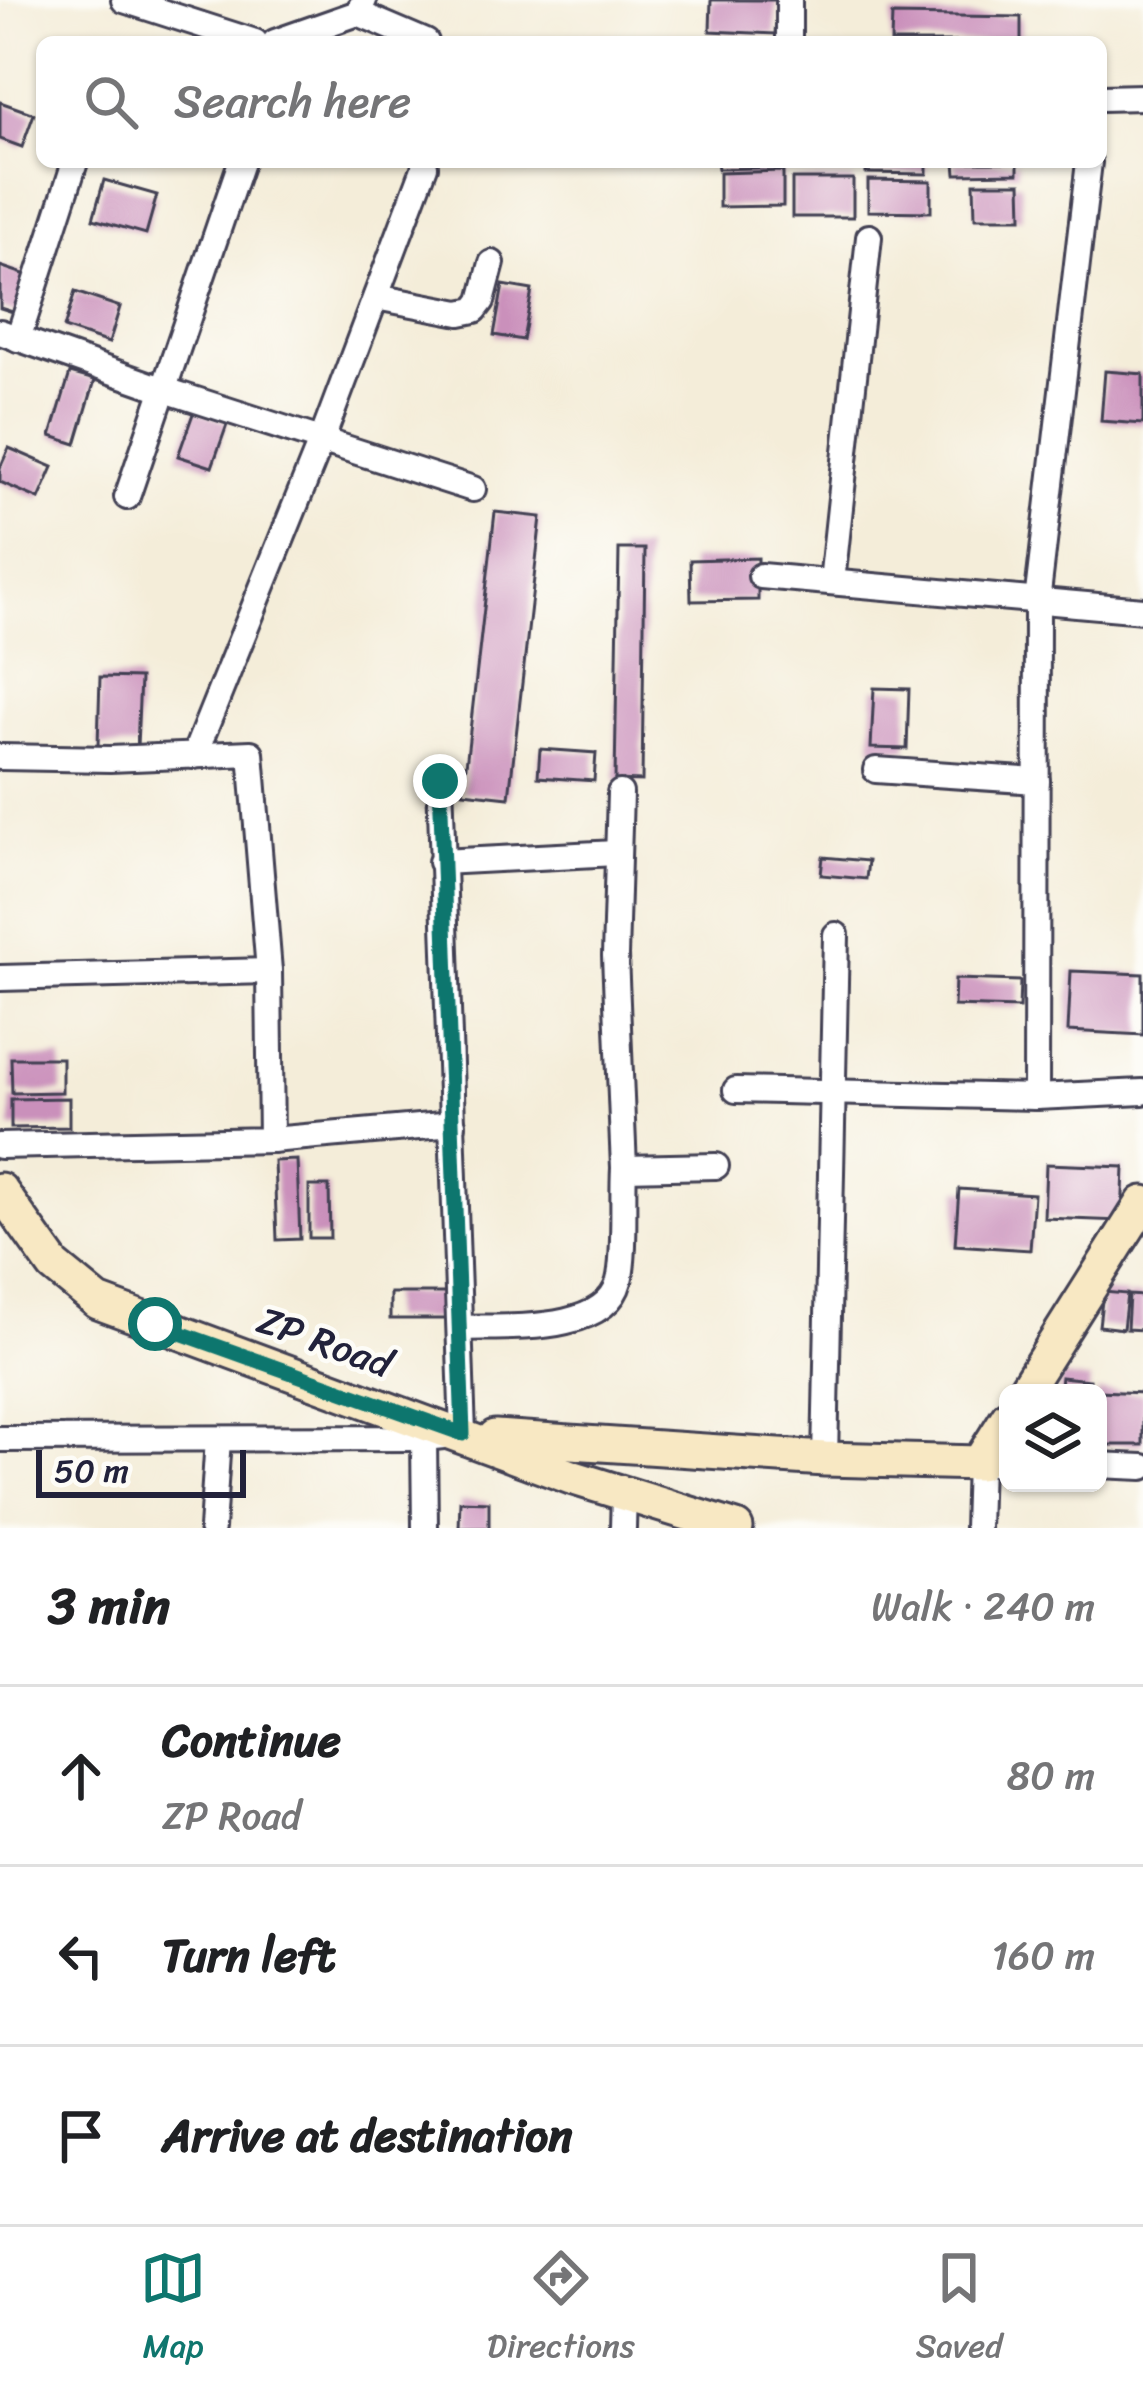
<!DOCTYPE html>
<meta charset="utf-8">
<style>
body{margin:0;font-family:Sriracha,sans-serif;background:#f6f6f6;color:#202124}
.controls{position:absolute;right:36px;bottom:36px;display:grid;overflow:hidden;border-radius:18px;box-shadow:0 3px 9px #0004}
.controls button{width:108px;height:108px;display:grid;place-items:center;padding:0;border:0;border-bottom:3px solid #e0e0e0;background:#fff;color:#202124;font:60px sans-serif}
.scale{position:absolute;left:36px;bottom:30px;width:210px;box-sizing:border-box;padding-left:12px;border:6px solid #22223b;border-top:0;font-size:33px;line-height:42px;white-space:nowrap;color:#22223b;-webkit-text-stroke:9px #fdfcf7;paint-order:stroke}
.stop{position:absolute;width:36px;height:36px;margin:-27px;border:9px solid #0f766e;border-radius:50%;background:#fff}
.stop.end{background:#0f766e;border-color:#fff;box-shadow:0 3px 12px #0008}
.list{margin:0;padding:0;list-style:none}
h2{display:flex;justify-content:space-between;align-items:center;height:156px;margin:0;padding:0 48px;font-size:51px}
h2 small{font-size:39px;font-weight:400;color:#757577}
.list li{display:grid;grid-template-columns:78px 1fr auto;gap:36px;align-items:center;box-sizing:border-box;height:180px;padding:0 48px;border-top:3px solid #e0e0e0}
.list b{display:block;font-size:45px;white-space:nowrap}
.list p{margin:0;font-size:39px;white-space:nowrap;color:#757577}
.list em{font-size:39px;font-style:normal;color:#757577}
.icon{flex:none;width:66px;height:66px;fill:none;stroke:currentColor;stroke-width:2;stroke-linecap:round;stroke-linejoin:round}
.map{position:relative;flex:none;width:1143px;height:1528px;overflow:hidden}
.search{position:absolute;background:#fff;box-shadow:0 3px 9px #0004;left:36px;right:36px;top:36px;height:132px;display:flex;align-items:center;gap:30px;box-sizing:border-box;padding:0 42px;border-radius:18px;color:#757577;font-size:45px}
.sheet{height:696px;background:#fff}
nav{display:flex;justify-content:space-around;align-items:center;box-sizing:border-box;height:168px;border-top:3px solid #e0e0e0;background:#fff;font-size:33px;color:#757577}
nav a{display:grid;justify-items:center;gap:6px}
nav .on{color:#0f766e}
.map>svg:first-child{display:block}
</style>
<div class="map">
<svg width="1143" height="1528" viewBox="0 0 1143 1528">
<rect width="100%" height="100%" fill="#fdfcf7"/>
<filter id="ink" filterUnits="userSpaceOnUse"><feTurbulence type="fractalNoise" baseFrequency=".00833" numOctaves="2"/><feDisplacementMap in="SourceGraphic" scale="24" xChannelSelector="R" yChannelSelector="G"/><feConvolveMatrix kernelMatrix="1 2 1 2 8 2 1 2 1" color-interpolation-filters="sRGB"/></filter>
<filter id="wash" filterUnits="userSpaceOnUse"><feTurbulence type="fractalNoise" baseFrequency=".004" numOctaves="4" result="noise"/><feDisplacementMap in="SourceGraphic" scale="48" xChannelSelector="R" yChannelSelector="G"/><feGaussianBlur stdDeviation="2.7" result="paint"/><feColorMatrix in="noise" values="0 0 0 0 0 0 0 0 0 0 0 0 0 0 0 0 0 1.4 0 .05"/><feComposite in="paint" operator="in"/></filter>
<g filter="url(#wash)">
<rect width="100%" height="100%" fill="#f4edd9"/>
<g id="blocks">
<!-- building -->
<g fill="#ca90bb">
<polygon points="711,0 777,0 775,34 710,31"/>
<polygon points="892,15 1021,17 1021,42 891,42"/>
<polygon points="0,102 34,114 22,147 0,139"/>
<polygon points="717,162 787,162 787,167 718,169"/>
<polygon points="867,162 927,162 927,174 866,173"/>
<polygon points="955,162 1018,162 1018,173 956,174"/>
<polygon points="783,171 783,206 719,207 719,173"/>
<rect x="792" y="179" width="61" height="38"/>
<polygon points="104,180 157,195 146,234 93,219"/>
<polygon points="868,180 931,181 931,212 868,211"/>
<polygon points="974,183 1021,183 1022,218 975,218"/>
<polygon points="0,266 35,278 22,315 0,308"/>
<polygon points="503,285 532,290 523,340 494,335"/>
<polygon points="75,292 120,307 109,343 64,328"/>
<polygon points="1105,371 1143,374 1143,424 1101,421"/>
<polygon points="70,373 95,380 76,444 51,436"/>
<polygon points="194,411 228,422 212,467 178,456"/>
<polygon points="9,448 53,467 39,499 0,482 0,468"/>
<polygon points="495,512 541,517 509,797 463,792"/>
<polygon points="619,549 645,549 642,781 615,780"/>
<polygon points="758,558 758,600 691,601 690,560"/>
<polygon points="100,677 140,678 137,747 98,746"/>
<polygon points="874,688 909,689 907,749 871,748"/>
<polygon points="540,749 596,753 594,781 538,777"/>
<polygon points="823,857 868,861 866,879 821,875"/>
<polygon points="1071,971 1143,974 1143,1035 1068,1031"/>
<polygon points="955,979 1020,981 1019,1008 954,1006"/>
<polygon points="11,1058 62,1058 62,1092 12,1093"/>
<polygon points="69,1098 69,1127 11,1128 11,1099"/>
<polygon points="297,1160 300,1239 277,1240 274,1161"/>
<polygon points="1046,1164 1124,1167 1122,1221 1044,1218"/>
<polygon points="309,1186 329,1186 330,1238 309,1238"/>
<polygon points="959,1189 1034,1194 1030,1250 955,1245"/>
<polygon points="1103,1292 1127,1294 1123,1329 1099,1326"/>
<rect x="390" y="1293" width="66" height="26"/>
<polygon points="1129,1295 1143,1296 1143,1330 1127,1329"/>
<polygon points="1061,1377 1090,1380 1089,1393 1059,1393"/>
<polygon points="1098,1391 1143,1393 1143,1445 1098,1445"/>
<polygon points="460,1501 489,1502 489,1528 459,1528"/>
</g>
</g>
</g>
<g filter="url(#ink)">
<use href="#blocks" fill-opacity="0" stroke="#424053" stroke-width="3"/>
<g fill="none" stroke-linecap="round" stroke-linejoin="round">
<defs>
<g id="street">
<polyline points="124,0 255,42"/>
<polyline points="364,0 358,13 426,42"/>
<polyline points="275,42 358,13"/>
<polyline points="789,42 789,0"/>
<polyline points="1101,98 1143,97"/>
<polyline points="376,297 460,313 475,310 482,301 492,263"/>
<polyline points="0,332 165,390 473,489"/>
<polyline points="18,339 75,162"/>
<polyline points="127,497 241,162"/>
<polyline points="761,576 1143,610"/>
<polyline points="832,582 869,237"/>
<polyline points="194,756 322,439 425,166"/>
<polyline points="0,757 110,759 251,753 269,971 271,1140 0,1146"/>
<polyline points="876,770 1037,781"/>
<polyline points="620,793 615,956 624,1168 716,1166"/>
<polyline points="441,862 616,853"/>
<polyline points="0,978 269,971"/>
<polyline points="736,1090 1036,1097 1143,1092"/>
<polyline points="1036,1097 1037,602 1089,162"/>
<polyline points="271,1140 453,1124"/>
<path d="M460,1328c45,-2 145,7 159,-47 7,-28 3,-82 5,-113"/>
<polyline points="424,1438 425,1528"/>
<polyline points="0,1439 424,1438 463,1434 440,781"/>
<polyline points="825,1459 836,935"/>
<polyline points="1098,1465 1143,1467"/>
<polyline points="212,1528 218,1439"/>
<polyline points="623,1528 624,1492"/>
<polyline points="977,1528 979,1463 1008,1463"/>
</g>
<g id="secondary">
<polyline points="0,1190 54,1266 98,1302 571,1477 736,1528"/>
<polyline points="1023,1393 1143,1203"/>
<polyline points="495,1437 825,1459 979,1463 1008,1417"/>
</g>
</defs>
<!-- street casing -->
<use href="#street" stroke="#424053" stroke-width="30"/>
<!-- secondary casing -->
<use href="#secondary" stroke="#424053" stroke-width="39"/>
<!-- street -->
<use href="#street" stroke="#fff" stroke-width="24"/>
<!-- secondary -->
<use href="#secondary" stroke="#f8e8c3" stroke-width="33"/>
</g>
</g>
<g fill="none" stroke-linecap="round" stroke-linejoin="round" filter="url(#ink)">
<!-- route -->
<polyline stroke="#0f766e" stroke-width="15" points="155,1324 463,1434 440,781"/>
</g>
<g text-anchor="middle" stroke-width="9" stroke-linejoin="round" paint-order="stroke">
<!-- street labels -->
<g font-size="39" fill="#22223b" stroke="#fdfcf7">
<text transform="translate(325 1341) rotate(20)" y="14">ZP Road</text>
</g>
</g>
</svg>
<div class="controls">
<button><svg class="icon" aria-label="layers" viewBox="0 0 24 24"><path d="M12 4l9 5-9 5-9-5zM3 14l9 5 9-5"/></svg></button>
</div>
<div class="scale">50 m</div>
<div class="stop" style="left:155px;top:1324px"></div>
<div class="stop end" style="left:440px;top:781px"></div>
<div class="search"><svg class="icon" aria-label="search" viewBox="0 0 24 24"><circle cx="10" cy="10" r="6"/><path d="M15 15l6 6"/></svg>Search here</div>
</div>
<section class="sheet">
<h2>3 min<small>Walk · 240 m</small></h2>
<ul class="list">
<li><svg class="icon" aria-label="ahead" viewBox="0 0 24 24"><path d="M12 20V5M6 11l6-6 6 6"/></svg><div><b>Continue</b><p>ZP Road</p></div><em>80 m</em></li>
<li><svg class="icon" aria-label="left" viewBox="0 0 24 24"><path d="M17 20v-9H6M10 6l-5 5 5 5"/></svg><div><b>Turn left</b></div><em>160 m</em></li>
<li><svg class="icon" aria-label="arrive" viewBox="0 0 24 24"><path d="M6 21V4h12l-3 4 3 4H6"/></svg><div><b>Arrive at destination</b></div></li>
</ul>
</section>
<nav>
<a class="on"><svg class="icon" aria-label="map" viewBox="0 0 24 24"><path d="M3 6l6-2 6 2 6-2v14l-6 2-6-2-6 2zM9 4v14M15 6v14"/></svg>Map</a>
<a><svg class="icon" aria-label="directions" viewBox="0 0 24 24"><path d="M12 3l9 9-9 9-9-9zM9 14v-3h6M13 9l2 2-2 2"/></svg>Directions</a>
<a><svg class="icon" aria-label="saved" viewBox="0 0 24 24"><path d="M7 4h10v16l-5-4-5 4z"/></svg>Saved</a>
</nav>
